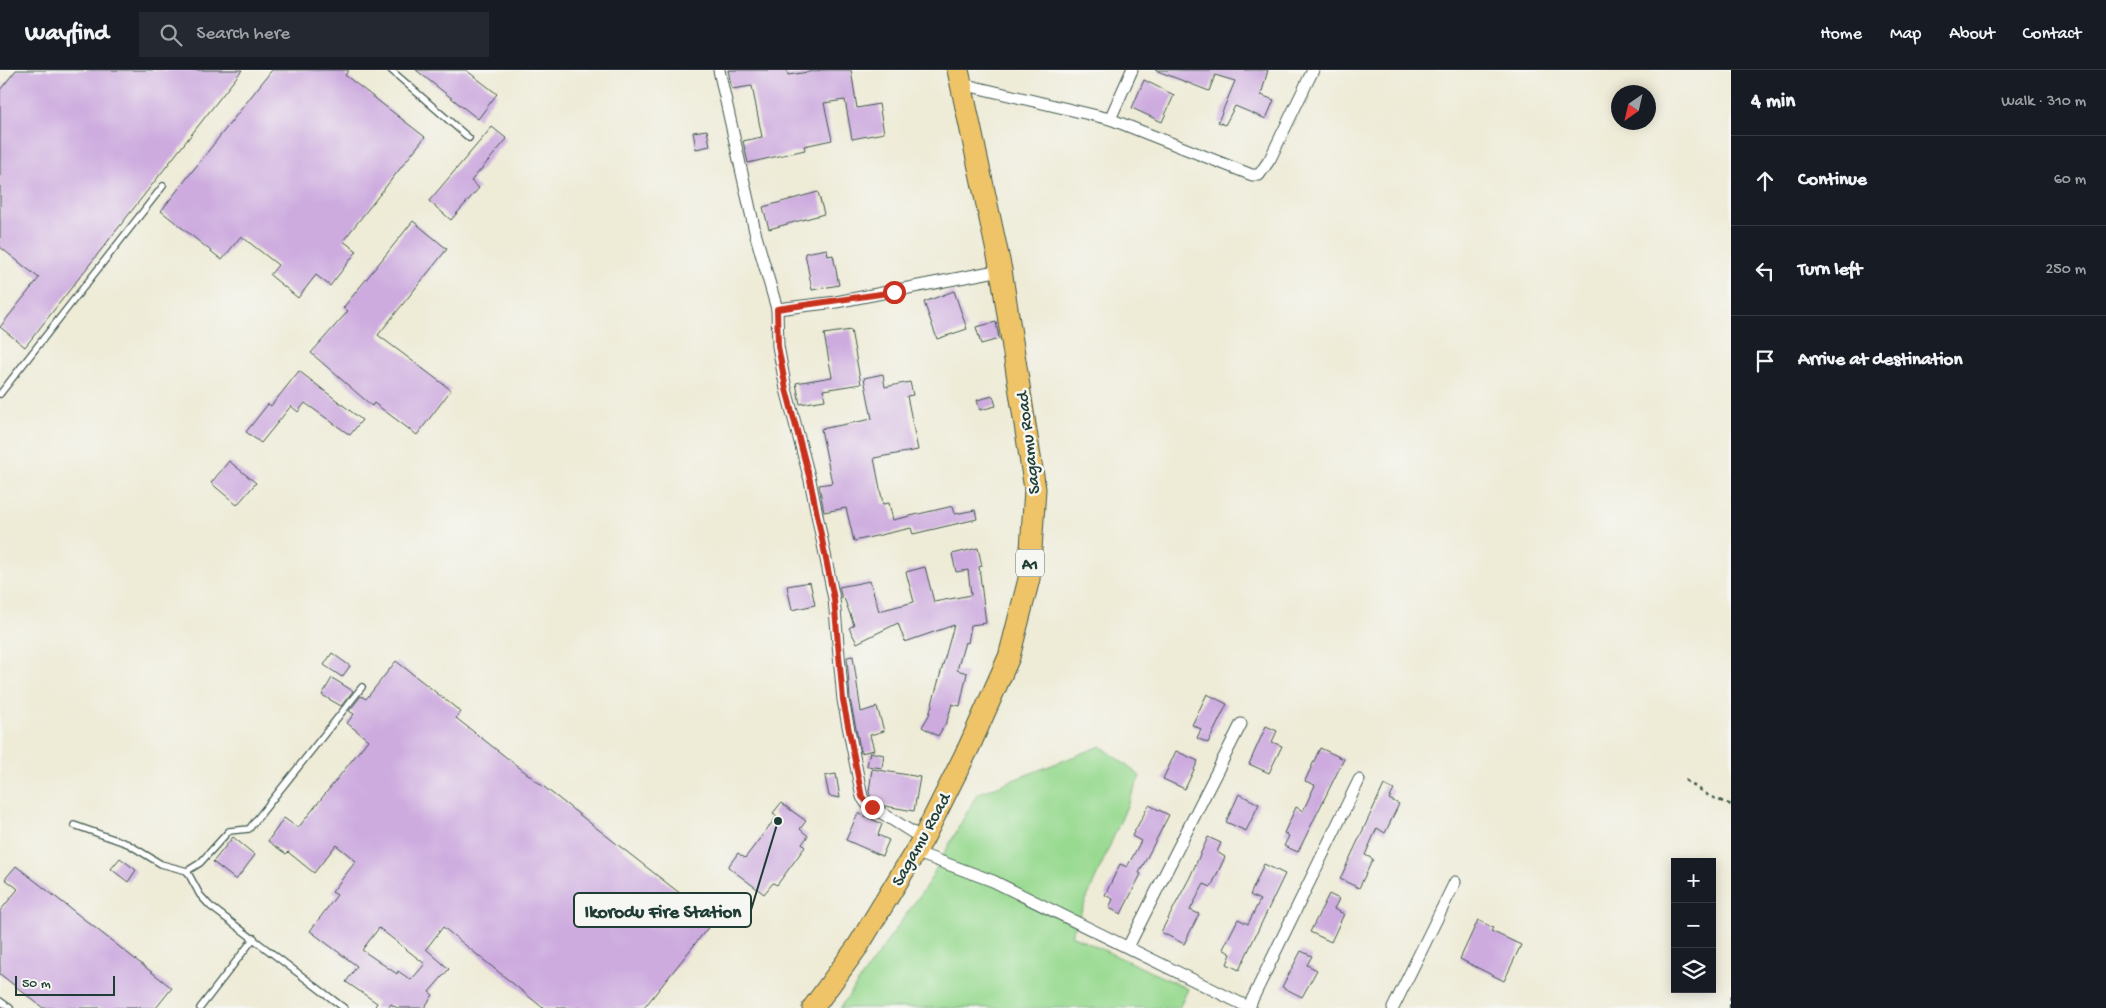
<!DOCTYPE html>
<meta charset="utf-8">
<style>
body{margin:0;font-family:"Gochi Hand",sans-serif;background:#242831;color:#f1f3f6}
.controls{position:absolute;right:15px;bottom:15px;display:grid;overflow:hidden;border-radius:0px;box-shadow:0 2px 12px #0003}
.controls button{width:45px;height:45px;display:grid;place-items:center;padding:0;border:0;border-bottom:1px solid #363941;background:#171b24;color:#f1f3f6;font:25px sans-serif}
.compass{position:absolute;left:1611px;top:15px;width:45px;height:45px;border-radius:50%;background:#171b24;box-shadow:0 2px 12px #0003;rotate:214deg}
.scale{position:absolute;left:15px;bottom:12px;width:100px;box-sizing:border-box;padding-left:5px;border:2px solid #1f3d34;border-top:0;font-size:14px;line-height:18px;white-space:nowrap;color:#1f3d34;-webkit-text-stroke:4px #f6f6f2;paint-order:stroke}
.stop{position:absolute;width:15px;height:15px;margin:-11px;border:4px solid #c8321e;border-radius:50%;background:#fff}
.stop.end{background:#c8321e;border-color:#fff;box-shadow:0 1px 5px #0008}
.list{margin:0;padding:0;list-style:none}
h2{display:flex;justify-content:space-between;align-items:center;height:65px;margin:0;padding:0 20px;font-size:21px}
h2 small{font-size:16px;font-weight:400;color:#9ea1a6}
.list li{display:grid;grid-template-columns:32px 1fr auto;gap:15px;align-items:center;box-sizing:border-box;height:90px;padding:0 20px;border-top:1px solid #363941}
.list b{display:block;font-size:19px;white-space:nowrap}
.list em{font-size:16px;font-style:normal;color:#9ea1a6}
.icon{flex:none;width:28px;height:28px;fill:none;stroke:currentColor;stroke-width:2;stroke-linecap:round;stroke-linejoin:round}
.map{position:relative;flex:none;width:1731px;height:938px;overflow:hidden}
header{display:flex;align-items:center;gap:30px;box-sizing:border-box;height:70px;padding:0 25px;background:#171b24;border-bottom:1px solid #363941}
header strong{font-size:24px}
nav{display:flex;gap:28px;margin-inline-start:auto;font-size:18px}
.search{width:350px;height:45px;background:#242831;display:flex;align-items:center;gap:12px;box-sizing:border-box;padding:0 18px;border-radius:0px;color:#9ea1a6;font-size:19px}
main{display:flex}
aside{flex:1;background:#171b24}
.map>svg:first-child{display:block}
</style>
<header>
<strong>Wayfind</strong>
<div class="search"><svg class="icon" aria-label="search" viewBox="0 0 24 24"><circle cx="10" cy="10" r="6"/><path d="M15 15l6 6"/></svg>Search here</div>
<nav><a>Home</a><a>Map</a><a>About</a><a>Contact</a></nav>
</header>
<main>
<div class="map">
<svg width="1731" height="938" viewBox="0 0 1731 938">
<rect width="100%" height="100%" fill="#f6f6f2"/>
<filter id="ink" filterUnits="userSpaceOnUse"><feTurbulence type="fractalNoise" baseFrequency=".02" numOctaves="2"/><feDisplacementMap in="SourceGraphic" scale="10" xChannelSelector="R" yChannelSelector="G"/><feConvolveMatrix kernelMatrix="1 2 1 2 8 2 1 2 1" color-interpolation-filters="sRGB"/></filter>
<filter id="wash" filterUnits="userSpaceOnUse"><feTurbulence type="fractalNoise" baseFrequency=".0096" numOctaves="4" result="noise"/><feDisplacementMap in="SourceGraphic" scale="20" xChannelSelector="R" yChannelSelector="G"/><feGaussianBlur stdDeviation="1.12" result="paint"/><feColorMatrix in="noise" values="0 0 0 0 0 0 0 0 0 0 0 0 0 0 0 0 0 1.4 0 .05"/><feComposite in="paint" operator="in"/></filter>
<g filter="url(#wash)">
<rect width="100%" height="100%" fill="#eeebd7"/>
<!-- green -->
<polygon fill="#99da91" stroke="#5c8c62" points="1101,676 1140,706 1071,865 1188,919 1179,938 840,938 927,815 977,724"/>
<g id="blocks">
<!-- building -->
<g fill="#cdabdf" fill-rule="evenodd">
<polygon points="16,0 242,0 25,277 0,257 39,208 0,177 0,20"/>
<polygon points="272,0 349,0 345,5 425,67 343,171 357,181 330,216 316,205 298,228 270,205 278,195 241,166 222,190 161,141"/>
<polygon points="416,0 466,0 497,24 478,49"/>
<polygon points="728,0 787,0 788,5 822,0 851,0 857,38 879,34 884,63 852,69 845,30 824,33 832,70 804,76 805,80 748,93 743,71 762,67 752,16 732,19"/>
<polygon points="1155,0 1268,0 1261,25 1274,30 1266,49 1235,36 1225,55 1218,52 1235,11 1215,5 1209,21"/>
<polygon points="1144,10 1174,25 1162,52 1132,38"/>
<polygon points="492,57 507,69 471,111 479,118 451,150 429,131"/>
<polygon points="707,60 710,76 696,79 693,62"/>
<polygon points="818,122 824,144 769,159 763,137"/>
<polygon points="413,151 447,179 378,265 451,320 417,365 374,333 372,336 311,283 348,241 343,238"/>
<polygon points="827,179 828,186 833,185 839,215 812,220 805,183"/>
<polygon points="954,221 967,259 937,269 924,232"/>
<polygon points="996,252 999,269 981,274 976,257"/>
<polygon points="851,260 861,314 823,320 825,330 800,334 796,313 832,307 824,264"/>
<polygon points="299,301 362,350 350,365 305,333 298,342 291,336 261,373 246,362 268,334 271,336"/>
<polygon points="883,304 885,317 910,312 913,325 907,326 918,380 874,388 883,434 889,433 893,450 953,436 955,444 975,440 977,449 913,464 911,458 854,471 846,438 824,442 819,415 832,413 821,359 872,349 864,308"/>
<polygon points="993,326 996,336 980,340 977,330"/>
<polygon points="229,391 256,413 237,435 211,413"/>
<polygon points="978,478 982,496 979,497 986,553 971,555 968,573 965,572 957,600 967,603 960,636 952,634 947,651 938,666 922,657 929,645 954,555 905,572 898,553 857,573 849,558 854,555 844,528 842,529 839,517 870,511 879,541 914,532 906,502 925,497 934,532 971,525 968,500 956,502 952,484"/>
<polygon points="810,512 815,535 792,540 787,516"/>
<polygon points="332,583 350,596 342,607 324,595"/>
<polygon points="853,586 861,642 877,637 884,661 870,665 874,680 861,683 850,629 847,587"/>
<path d="M396,591l65,51 -5,6 258,202 -70,88h-101l-100,-81 -17,22 23,20 -20,23 4,3 -9,13h-27l-6,-4 -3,4h-14l3,-5 -31,-21 11,-16 -47,-35 27,-36 -5,-3 24,-31 -20,-16 -22,28 -26,-21 -2,2 -18,-13 16,-23 14,10 70,-88 -21,-17 7,-9 -5,-3 12,-15 5,3zM379,858l46,36 -14,16 -13,-9 -1,3 -35,-24z"/>
<polygon points="332,608 353,621 341,636 322,625"/>
<polygon points="1207,624 1227,634 1208,673 1197,668 1201,659 1192,655"/>
<polygon points="1266,656 1277,661 1272,672 1282,676 1269,703 1249,694"/>
<polygon points="1320,678 1344,689 1298,782 1284,776 1289,766 1284,763 1296,737 1303,741 1315,715 1305,711"/>
<polygon points="1176,681 1198,691 1185,719 1163,709"/>
<polygon points="870,682 884,685 882,698 867,696"/>
<polygon points="872,699 920,707 914,741 885,736 871,728 869,722"/>
<polygon points="836,704 840,728 829,726 825,706"/>
<polygon points="1384,715 1394,720 1389,729 1399,734 1385,763 1377,758 1365,785 1373,789 1359,818 1340,809"/>
<polygon points="1239,724 1259,734 1246,761 1226,752"/>
<polygon points="781,733 806,751 800,759 808,766 802,774 805,777 777,815 773,813 764,824 728,797 738,783 745,788 777,746 773,743"/>
<polygon points="1149,735 1169,745 1139,803 1141,804 1121,844 1109,838 1113,829 1105,825 1120,794 1127,797 1141,771 1132,766"/>
<polygon points="858,743 882,754 878,765 889,770 882,786 846,770"/>
<polygon points="233,767 255,785 236,810 213,792"/>
<polygon points="1208,767 1221,773 1217,782 1225,787 1211,817 1204,814 1190,840 1199,844 1184,874 1161,862 1190,807"/>
<polygon points="120,788 136,800 128,812 111,799"/>
<polygon points="1264,794 1285,804 1239,900 1227,894 1231,884 1223,879 1238,849 1248,854 1260,830 1250,825"/>
<polygon points="16,796 172,918 156,938 43,938 0,904 0,841 18,819 5,809"/>
<polygon points="1329,824 1339,829 1334,839 1344,844 1331,872 1310,862"/>
<polygon points="1478,850 1493,858 1491,861 1521,875 1504,911 1460,889"/>
<polygon points="1301,881 1312,886 1307,895 1317,900 1302,927 1282,917"/>
</g>
</g>
</g>
<g filter="url(#ink)">
<use href="#blocks" fill-opacity="0" stroke="#3e574c" stroke-width="1"/>
<g fill="none" stroke-linecap="round" stroke-linejoin="round">
<defs>
<g id="lane">
<polyline points="391,0 469,68"/>
<polyline points="0,324 163,116"/>
<polyline points="74,755 128,774 161,794 187,801 200,793 229,761 249,759 362,617"/>
<polyline points="187,801 200,825 210,836 344,938"/>
<polyline points="0,931 10,938"/>
<polyline points="200,938 254,868"/>
</g>
<g id="street">
<polyline points="719,0 756,166 777,239 778,276 786,319 810,410 834,529 843,630 862,727 866,733 923,769"/>
<polyline points="962,14 1110,49 1252,105 1259,105 1270,89 1313,0"/>
<polyline points="1110,49 1132,0"/>
<polyline points="777,239 836,232 1001,200"/>
<polyline points="915,782 993,811 1250,938"/>
<polyline points="1128,877 1241,654"/>
<polyline points="1248,938 1359,710"/>
<polyline points="1393,938 1455,812"/>
</g>
<polyline id="highway" points="813,938 858,876 923,769 969,677 1009,587 1029,509 1035,419 1001,200 958,0"/>
</defs>
<!-- lane casing -->
<use href="#lane" stroke="#3e574c" stroke-width="8"/>
<!-- street casing -->
<use href="#street" stroke="#3e574c" stroke-width="13"/>
<!-- highway casing -->
<use href="#highway" stroke="#3e574c" stroke-width="23"/>
<!-- path -->
<g stroke="#3e574c" stroke-width="2.5" stroke-dasharray="4 4" stroke-linecap="butt">
<polyline points="1685,710 1709,726 1731,735"/>
<polyline points="1730,938 1731,925"/>
</g>
<!-- lane -->
<use href="#lane" stroke="#fff" stroke-width="5.5"/>
<!-- street -->
<use href="#street" stroke="#fff" stroke-width="11"/>
<!-- highway -->
<use href="#highway" stroke="#efc469" stroke-width="21"/>
</g>
</g>
<g fill="none" stroke-linecap="round" stroke-linejoin="round" filter="url(#ink)">
<!-- route -->
<polyline stroke="#c8321e" stroke-width="6" points="872,737 862,727 843,630 834,529 810,410 786,319 778,276 777,239 894,222"/>
</g>
<g text-anchor="middle" stroke-width="5" stroke-linejoin="round" paint-order="stroke">
<!-- shield labels -->
<rect fill="#f6f6f2" stroke="#60746d" stroke-width="1" x="1016" y="479.5" width="28" height="27" rx="4"/>
<g font-size="16" font-weight="bold" fill="#1f3d34">
<text x="1030" y="499">A1</text>
</g>
<!-- street labels -->
<g font-size="18" fill="#1f3d34" stroke="#f6f6f2">
<text transform="translate(1027 373) rotate(-97)" y="6">Sagamu Road</text>
<text transform="translate(920 769) rotate(-61)" y="6">Sagamu Road</text>
</g>
</g>
<!-- callouts -->
<path fill="none" stroke="#1f3d34" stroke-width="2" d="M778 751L751 840"/>
<circle fill="#1f3d34" stroke="#f6f6f2" stroke-width="2" cx="778" cy="751" r="5"/>
<rect fill="#f6f6f2" stroke="#1f3d34" stroke-width="2" x="574" y="823" width="177" height="34" rx="5"/>
<g font-size="19" text-anchor="middle" font-weight="bold" fill="#1f3d34">
<text x="663" y="847">Ikorodu Fire Station</text>
</g>
</svg>
<div class="controls">
<button>+</button>
<button>−</button>
<button><svg class="icon" aria-label="layers" viewBox="0 0 24 24"><path d="M12 4l9 5-9 5-9-5zM3 14l9 5 9-5"/></svg></button>
</div>
<svg class="compass" viewBox="-18 -18 36 36"><path d="M0-13l5 13h-10z" fill="#e53935"/><path d="M0 13l5-13h-10z" fill="#9ea1a6"/></svg>
<div class="scale">50 m</div>
<div class="stop" style="left:894px;top:222px"></div>
<div class="stop end" style="left:872px;top:737px"></div>
</div>
<aside>
<h2>4 min<small>Walk · 310 m</small></h2>
<ul class="list">
<li><svg class="icon" aria-label="ahead" viewBox="0 0 24 24"><path d="M12 20V5M6 11l6-6 6 6"/></svg><div><b>Continue</b></div><em>60 m</em></li>
<li><svg class="icon" aria-label="left" viewBox="0 0 24 24"><path d="M17 20v-9H6M10 6l-5 5 5 5"/></svg><div><b>Turn left</b></div><em>250 m</em></li>
<li><svg class="icon" aria-label="arrive" viewBox="0 0 24 24"><path d="M6 21V4h12l-3 4 3 4H6"/></svg><div><b>Arrive at destination</b></div></li>
</ul>
</aside>
</main>
